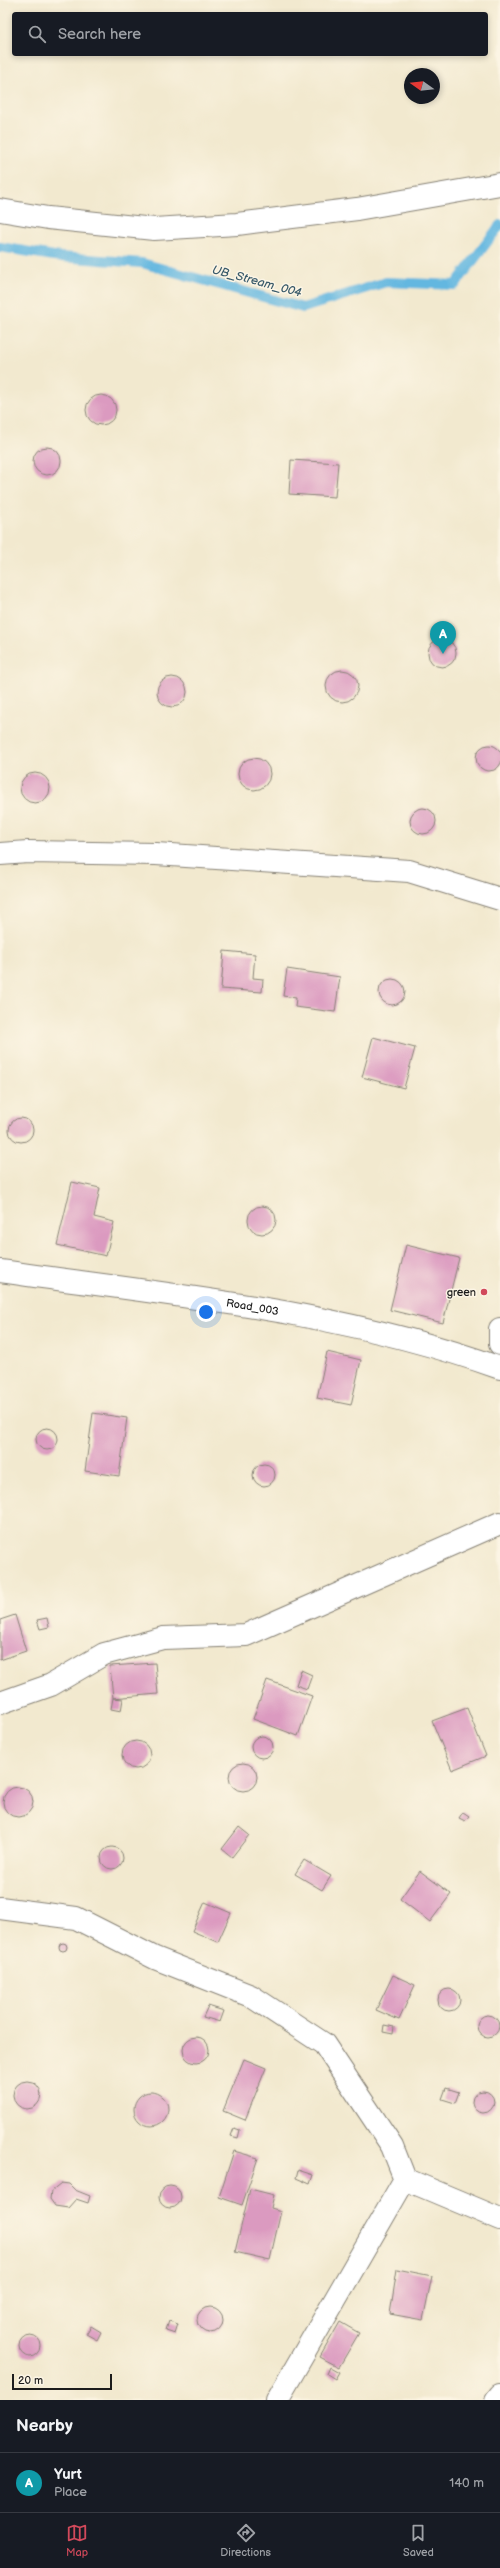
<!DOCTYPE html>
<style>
body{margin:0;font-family:"Balsamiq Sans",sans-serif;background:#242831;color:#f1f3f6}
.compass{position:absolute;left:404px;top:68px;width:36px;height:36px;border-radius:50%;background:#171b24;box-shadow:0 2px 6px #0003;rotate:285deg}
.scale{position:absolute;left:12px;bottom:10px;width:100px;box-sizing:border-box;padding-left:4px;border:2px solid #1c1c1c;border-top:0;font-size:11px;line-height:14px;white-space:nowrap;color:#1c1c1c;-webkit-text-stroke:3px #fcf5e5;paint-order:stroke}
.you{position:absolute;left:206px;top:1312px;width:14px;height:14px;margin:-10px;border:3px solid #fff;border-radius:50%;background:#1a73e8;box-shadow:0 0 0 6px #1a73e833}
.badge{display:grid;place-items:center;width:26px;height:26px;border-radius:50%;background:#d1495b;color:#fff;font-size:13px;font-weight:700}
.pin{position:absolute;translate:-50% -33px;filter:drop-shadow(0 1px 2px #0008)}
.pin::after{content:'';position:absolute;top:21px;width:14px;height:12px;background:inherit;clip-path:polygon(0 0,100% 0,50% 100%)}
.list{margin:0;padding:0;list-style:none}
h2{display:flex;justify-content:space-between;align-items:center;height:52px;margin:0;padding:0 16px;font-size:17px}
h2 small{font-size:13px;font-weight:400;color:#9ea1a6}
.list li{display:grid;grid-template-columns:26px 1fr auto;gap:12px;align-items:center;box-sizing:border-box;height:60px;padding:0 16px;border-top:1px solid #363941}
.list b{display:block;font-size:15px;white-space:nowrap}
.list p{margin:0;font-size:13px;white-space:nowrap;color:#9ea1a6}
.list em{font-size:13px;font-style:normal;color:#9ea1a6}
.icon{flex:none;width:22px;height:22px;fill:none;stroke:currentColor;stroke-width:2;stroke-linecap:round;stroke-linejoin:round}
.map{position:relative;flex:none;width:500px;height:2400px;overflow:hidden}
.search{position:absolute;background:#171b24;box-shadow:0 2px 6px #0003;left:12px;right:12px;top:12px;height:44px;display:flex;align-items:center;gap:10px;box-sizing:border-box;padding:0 14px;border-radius:4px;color:#9ea1a6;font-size:15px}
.sheet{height:112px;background:#171b24}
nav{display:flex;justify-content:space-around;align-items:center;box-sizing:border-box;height:56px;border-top:1px solid #363941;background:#171b24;font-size:11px;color:#9ea1a6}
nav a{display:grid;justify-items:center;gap:2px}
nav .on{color:#d1495b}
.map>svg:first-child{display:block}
</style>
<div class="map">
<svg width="500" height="2400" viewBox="0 0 500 2400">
<rect width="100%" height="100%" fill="#fcf5e5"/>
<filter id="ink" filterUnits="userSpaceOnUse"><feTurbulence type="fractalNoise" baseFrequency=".025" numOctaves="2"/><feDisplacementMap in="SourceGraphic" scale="8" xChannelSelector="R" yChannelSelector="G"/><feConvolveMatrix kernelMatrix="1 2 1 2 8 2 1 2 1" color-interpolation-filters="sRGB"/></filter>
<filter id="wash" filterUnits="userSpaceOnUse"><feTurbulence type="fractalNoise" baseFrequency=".012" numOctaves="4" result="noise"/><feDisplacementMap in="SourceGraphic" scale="16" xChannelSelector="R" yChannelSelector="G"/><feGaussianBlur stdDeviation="0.9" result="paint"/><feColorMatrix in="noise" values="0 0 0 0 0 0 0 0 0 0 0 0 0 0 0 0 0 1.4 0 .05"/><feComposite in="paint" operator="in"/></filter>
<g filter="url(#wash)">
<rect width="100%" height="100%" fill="#f2e9cf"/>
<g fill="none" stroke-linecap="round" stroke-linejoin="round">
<!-- stream -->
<polyline stroke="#64b7e0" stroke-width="10" points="0,247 60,257 142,263 303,308 386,282 455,285 500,225"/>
</g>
<g id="blocks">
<!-- building -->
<g fill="#db9ac0">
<circle cx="101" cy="410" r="15"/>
<circle cx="47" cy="461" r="14"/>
<polygon points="291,460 338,463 335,497 289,494"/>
<circle cx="442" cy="653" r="14"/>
<circle cx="342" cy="686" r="16"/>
<circle cx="172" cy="692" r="15"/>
<circle cx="489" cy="758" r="13"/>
<circle cx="254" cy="774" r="16"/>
<circle cx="35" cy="788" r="15"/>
<circle cx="423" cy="821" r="13"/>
<polygon points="224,951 255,954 253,978 263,979 262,992 221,989"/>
<polygon points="287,969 340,977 335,1012 295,1007 296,998 283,996"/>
<circle cx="392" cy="992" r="13"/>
<polygon points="373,1037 415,1048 404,1088 362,1077"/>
<circle cx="21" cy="1130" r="12"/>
<polygon points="72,1182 100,1188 94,1217 114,1222 106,1256 57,1245"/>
<circle cx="262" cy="1220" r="14"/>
<polygon points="406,1245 459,1258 443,1323 390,1310"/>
<polygon points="327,1352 361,1360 351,1405 317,1398"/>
<polygon points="93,1413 127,1418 119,1476 85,1471"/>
<circle cx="47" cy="1439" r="11"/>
<circle cx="264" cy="1475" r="11"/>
<polygon points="15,1615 26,1651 0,1660 0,1620"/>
<polygon points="47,1618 49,1627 40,1629 37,1620"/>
<polygon points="155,1663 158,1694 113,1698 110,1666"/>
<polygon points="301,1670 312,1675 307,1689 296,1685"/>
<polygon points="267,1680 312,1696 298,1736 253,1719"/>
<polygon points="113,1698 123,1699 121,1711 111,1709"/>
<polygon points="467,1708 486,1756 452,1770 432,1721"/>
<circle cx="262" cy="1747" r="11"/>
<circle cx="136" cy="1755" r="14"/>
<circle cx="243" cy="1777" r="14"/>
<circle cx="18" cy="1802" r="15"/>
<polygon points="463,1812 469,1816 465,1821 459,1818"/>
<polygon points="239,1827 249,1835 232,1857 222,1849"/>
<circle cx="112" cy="1858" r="11"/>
<polygon points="304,1860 331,1876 322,1890 295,1874"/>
<polygon points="420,1871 451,1894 430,1922 400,1899"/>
<polygon points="205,1902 231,1913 218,1942 192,1931"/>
<circle cx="63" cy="1947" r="4"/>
<polygon points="393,1975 415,1985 399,2020 376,2010"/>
<circle cx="449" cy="2000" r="11"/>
<polygon points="208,2006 224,2011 220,2022 203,2017"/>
<circle cx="488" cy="2026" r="11"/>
<polygon points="384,2025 394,2027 393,2034 383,2032"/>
<circle cx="196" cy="2050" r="13"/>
<polygon points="244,2059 266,2068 245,2120 223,2111"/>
<circle cx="27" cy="2095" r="14"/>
<polygon points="446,2088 459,2092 455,2103 442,2099"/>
<circle cx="483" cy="2102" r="11"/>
<circle cx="151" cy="2109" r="17"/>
<polygon points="234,2128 240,2130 238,2138 231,2136"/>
<polygon points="234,2151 258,2158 242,2205 219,2197"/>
<polygon points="298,2170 313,2175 310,2184 296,2178"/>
<polygon points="61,2183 69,2184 75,2190 90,2196 88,2203 76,2199 68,2208 55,2206 50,2199 51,2191"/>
<circle cx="170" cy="2197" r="11"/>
<polygon points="250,2189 274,2195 271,2208 281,2211 270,2260 235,2252"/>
<polygon points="397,2269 432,2276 423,2320 390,2314"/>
<circle cx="210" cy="2320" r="13"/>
<polygon points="169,2321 178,2324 175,2333 166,2330"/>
<polygon points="340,2322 359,2333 339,2367 320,2357"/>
<polygon points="91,2326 101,2332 97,2340 86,2334"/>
<circle cx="30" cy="2346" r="11"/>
<polygon points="330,2367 339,2372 335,2379 327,2374"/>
</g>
</g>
</g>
<g filter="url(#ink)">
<use href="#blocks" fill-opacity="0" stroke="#878276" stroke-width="1"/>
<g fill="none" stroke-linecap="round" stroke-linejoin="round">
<defs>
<g id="minor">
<polyline points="0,210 48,218 154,229 237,224 357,209 500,184"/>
<polyline points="0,854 28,852 156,854 409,871 500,899"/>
<path id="s1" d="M0,1271c168,24 340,39 500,97"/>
<polyline points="500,1329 500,1344"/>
<polyline points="0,1703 51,1685 104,1654 163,1638 246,1635 500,1523"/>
<polyline points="0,1908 76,1918 155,1958 251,1996 324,2044 392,2146 405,2179 500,2219"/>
<polyline points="277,2400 405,2179"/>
<polyline points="496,2400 500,2395"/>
</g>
</defs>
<!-- minor casing -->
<use href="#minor" stroke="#878276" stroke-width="24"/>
<!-- minor -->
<use href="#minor" stroke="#fff" stroke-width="22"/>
</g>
</g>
<!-- markers -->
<circle fill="#d1495b" stroke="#fcf5e5" stroke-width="1.5" cx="484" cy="1292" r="4"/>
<g text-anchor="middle" stroke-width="3" stroke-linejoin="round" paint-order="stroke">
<!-- poi labels -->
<g font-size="11" fill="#1c1c1c" stroke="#fcf5e5" text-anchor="end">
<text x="476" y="1296">green</text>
</g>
<!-- street labels -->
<g font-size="11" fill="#1c1c1c" stroke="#fcf5e5">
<text dy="4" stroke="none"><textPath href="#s1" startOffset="255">Road_003</textPath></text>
</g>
<!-- water labels -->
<g font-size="12" font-style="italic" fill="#395a6a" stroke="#fcf5e5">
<text transform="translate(257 281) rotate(15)" y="4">UB_Stream_004</text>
</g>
</g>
</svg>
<svg class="compass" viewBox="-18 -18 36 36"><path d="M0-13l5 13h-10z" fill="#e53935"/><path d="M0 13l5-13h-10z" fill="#9ea1a6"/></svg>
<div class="scale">20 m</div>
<div class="you"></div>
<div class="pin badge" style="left:443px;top:654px;background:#0f9aa8">A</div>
<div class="search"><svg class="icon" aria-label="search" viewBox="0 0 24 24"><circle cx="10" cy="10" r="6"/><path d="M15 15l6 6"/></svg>Search here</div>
</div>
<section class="sheet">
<h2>Nearby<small></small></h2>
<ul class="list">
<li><span class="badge" style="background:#0f9aa8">A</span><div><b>Yurt</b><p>Place</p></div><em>140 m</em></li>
</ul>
</section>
<nav>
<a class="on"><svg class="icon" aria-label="map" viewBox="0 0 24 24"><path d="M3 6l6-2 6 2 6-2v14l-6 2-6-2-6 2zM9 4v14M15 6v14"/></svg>Map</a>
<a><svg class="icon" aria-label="directions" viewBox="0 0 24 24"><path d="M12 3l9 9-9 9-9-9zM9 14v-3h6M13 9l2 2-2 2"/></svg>Directions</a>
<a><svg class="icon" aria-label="saved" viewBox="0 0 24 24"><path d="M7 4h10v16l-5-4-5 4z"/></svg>Saved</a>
</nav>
